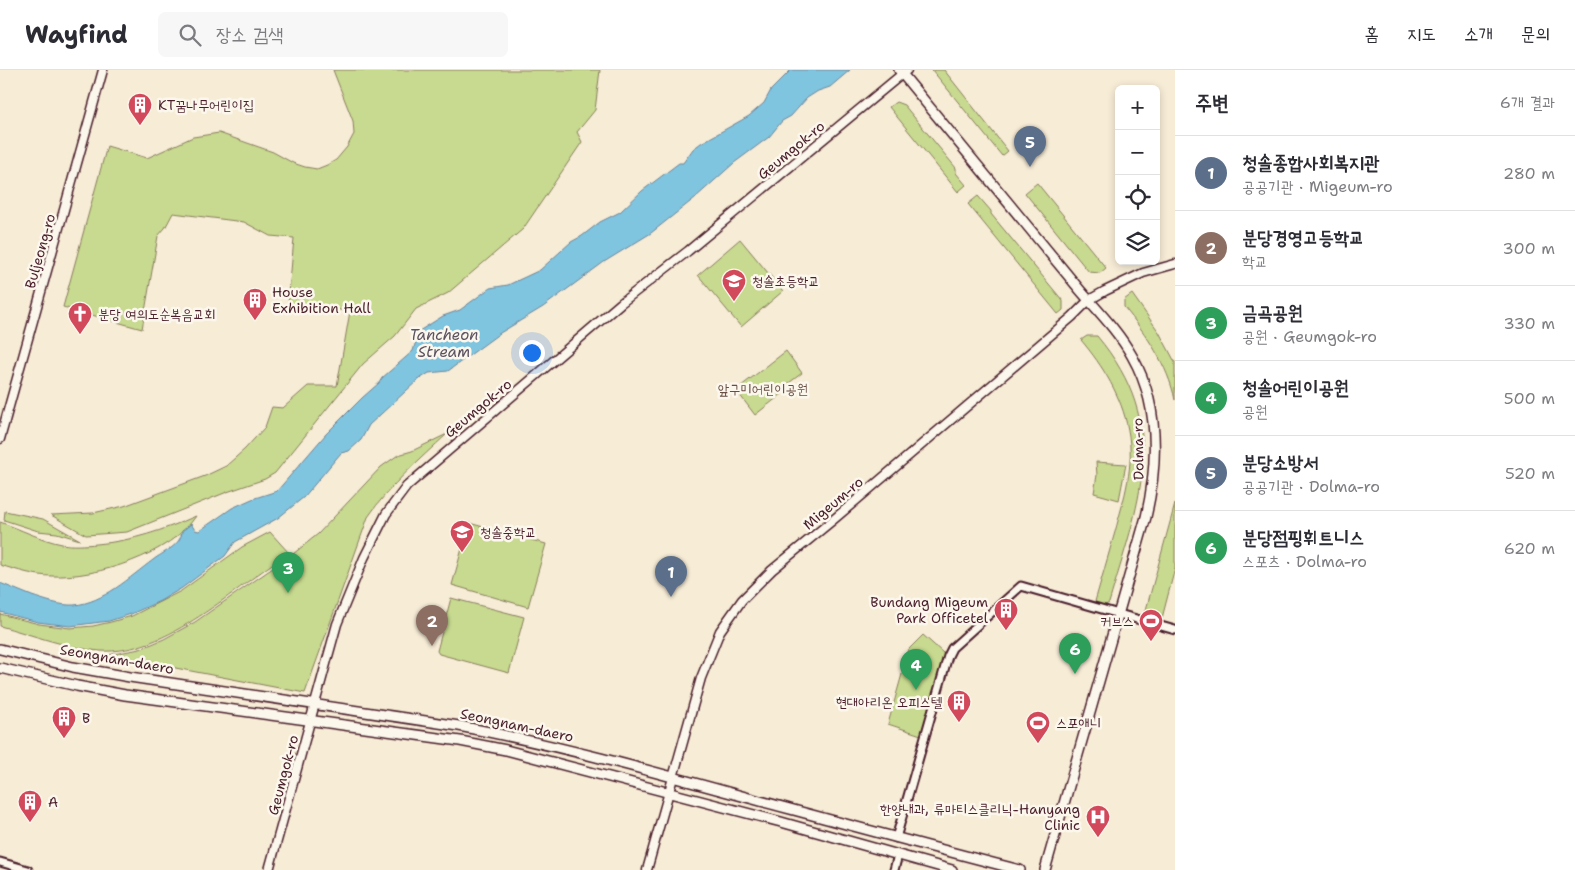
<!DOCTYPE html>
<html lang="ko">
<meta charset="utf-8">
<style>
body{margin:0;font-family:"Shantell Sans","Poor Story",sans-serif;background:#f7f7f7;color:#2b2b33}
.controls{position:absolute;right:15px;top:15px;display:grid;overflow:hidden;border-radius:8px;box-shadow:0 2px 8px #0003}
.controls button{width:45px;height:45px;display:grid;place-items:center;padding:0;border:0;border-bottom:1px solid #e1e1e2;background:#fff;color:#2b2b33;font:25px sans-serif}
.you{position:absolute;left:531px;top:282px;width:18px;height:18px;margin:-12px;border:4px solid #fff;border-radius:50%;background:#1a73e8;box-shadow:0 0 0 8px #1a73e833}
.badge{display:grid;place-items:center;width:32px;height:32px;border-radius:50%;background:#d1495b;color:#fff;font-size:16px;font-weight:700}
.pin{position:absolute;translate:-50% -41px;filter:drop-shadow(0 1px 2px #0008)}
.pin::after{content:'';position:absolute;top:26px;width:18px;height:15px;background:inherit;clip-path:polygon(0 0,100% 0,50% 100%)}
.list{margin:0;padding:0;list-style:none}
h2{display:flex;justify-content:space-between;align-items:center;height:65px;margin:0;padding:0 20px;font-size:21px}
h2 small{font-size:16px;font-weight:400;color:#7c7c81}
.list li{display:grid;grid-template-columns:32px 1fr auto;gap:15px;align-items:center;box-sizing:border-box;height:75px;padding:0 20px;border-top:1px solid #e1e1e2}
.list b{display:block;font-size:19px;white-space:nowrap}
.list p{margin:0;font-size:16px;white-space:nowrap;color:#7c7c81}
.list em{font-size:16px;font-style:normal;color:#7c7c81}
.icon{flex:none;width:28px;height:28px;fill:none;stroke:currentColor;stroke-width:2;stroke-linecap:round;stroke-linejoin:round}
.map{position:relative;flex:none;width:1175px;height:800px;overflow:hidden}
header{display:flex;align-items:center;gap:30px;box-sizing:border-box;height:70px;padding:0 25px;background:#fff;border-bottom:1px solid #e1e1e2}
header strong{font-size:24px}
nav{display:flex;gap:28px;margin-inline-start:auto;font-size:18px}
.search{width:350px;height:45px;background:#f7f7f7;display:flex;align-items:center;gap:12px;box-sizing:border-box;padding:0 18px;border-radius:8px;color:#7c7c81;font-size:19px}
main{display:flex}
aside{flex:1;background:#fff}
.map>svg:first-child{display:block}
</style>
<header>
<strong>Wayfind</strong>
<div class="search"><svg class="icon" aria-label="search" viewBox="0 0 24 24"><circle cx="10" cy="10" r="6"/><path d="M15 15l6 6"/></svg>장소 검색</div>
<nav><a>홈</a><a>지도</a><a>소개</a><a>문의</a></nav>
</header>
<main>
<div class="map">
<svg width="1175" height="800" viewBox="0 0 1175 800">
<rect width="100%" height="100%" fill="#f7ecd6"/>
<filter id="ink" filterUnits="userSpaceOnUse"><feTurbulence type="fractalNoise" baseFrequency=".02" numOctaves="2"/><feDisplacementMap in="SourceGraphic" scale="10" xChannelSelector="R" yChannelSelector="G"/><feConvolveMatrix kernelMatrix="1 2 1 2 8 2 1 2 1" color-interpolation-filters="sRGB"/></filter>
<g filter="url(#ink)">
<!-- green -->
<g fill="#c7da8f" stroke="#887c5d">
<polygon points="333,0 600,0 595,40 577,62 582,72 523,159 448,223 416,239 395,266 363,294 275,403 265,409 227,422 127,462 86,465 51,445 93,443 124,436 205,406 226,396 245,379 265,357 272,337 283,338 308,316 337,316 350,241 288,234 294,168 270,166 244,152 173,143 165,158 158,166 142,259 63,237 107,76 147,88 193,67 219,63 273,82 293,93 305,97 317,99 327,95 336,90 347,77 354,64 353,51"/>
<polygon points="932,0 944,0 1008,81 1002,86"/>
<polygon points="896,32 904,35 956,98 956,103 966,115 958,122 889,37"/>
<polygon points="1037,113 1106,198 1100,203 1089,202 1025,123"/>
<polygon points="978,126 991,141 991,144 1063,231 1063,240 1058,244 968,134"/>
<polygon points="740,169 783,221 741,257 698,205"/>
<path d="M1132,224l27,38 16,30v38c-7,-35 -29,-66 -51,-93v-7z"/>
<path d="M1087,266h10c76,91 41,168 12,267l-9,5 -6,-3c7,-24 14,-49 21,-73 9,-34 20,-66 13,-102 -6,-33 -25,-64 -47,-90z"/>
<polygon points="786,281 802,303 785,316 787,320 755,345 736,320"/>
<path d="M447,364c-28,26 -57,51 -79,83l-63,176 -197,-38 32,-6 24,-10 31,-17 98,-68 25,-20 63,-67 17,-12 14,-4z"/>
<polygon points="1096,392 1126,394 1119,430 1094,423 1097,405"/>
<polygon points="1175,434 1175,498 1161,552 1144,547"/>
<polygon points="5,441 43,449 80,470 57,463 38,461 4,450"/>
<path d="M196,446c-25,38 -99,62 -144,60 -17,0 -35,-6 -52,-11v-43c20,7 41,18 62,22 11,2 23,1 35,0 35,-3 67,-14 99,-28z"/>
<polygon points="469,453 546,474 528,537 452,515"/>
<path d="M270,462l19,21c-55,34 -121,102 -189,98 -30,-2 -70,-17 -100,-25v-12l39,10 31,4 23,-2 18,-4 21,-6 49,-25 61,-44z"/>
<polygon points="451,528 524,547 509,603 439,584 437,581"/>
<polygon points="923,565 943,583 944,586 921,665 888,654 909,579"/>
</g>
<!-- water -->
<path fill="#7fc5e0" stroke="#6a8398" d="M791,0h59l-20,17 -12,4 -11,7 -16,18 -9,5 -13,16 -35,26 -39,35 -44,35 -47,29 -61,45 -43,26 -52,38 -19,2 -11,7 -49,45 -8,15 -12,11 -8,2 -6,7 -31,37 -26,21 -43,24 -10,14 -43,32 -22,13 -29,13 -22,7 -39,5 -32,-4 -38,-10v-29c11,4 21,9 32,13 12,4 29,10 42,9 29,-2 56,-28 79,-45 10,-8 28,-14 29,-29l9,-7 4,6 4,1 33,-23 20,-9 25,-8 49,-57 36,-36 17,-15 3,-5 31,-27 6,-20 24,-15 17,-6 30,-22 18,-3 32,-15 31,-28 11,-6 18,-14 20,-10 22,-21 37,-28h4l10,-14 8,-6 48,-27 15,-13 7,-13z"/>
<g fill="none" stroke-linecap="round" stroke-linejoin="round">
<defs>
<g id="tertiary">
<polyline points="896,768 948,586 952,578 1021,516 1175,560"/>
<polyline points="0,792 28,800"/>
<polyline points="894,800 898,785"/>
</g>
<g id="secondary">
<polyline points="0,369 103,0"/>
<polyline points="269,800 337,554 364,488 386,444 407,416 621,233 688,181 907,0"/>
<polyline points="647,800 701,608 720,561 742,530 772,500 833,450 1072,247 1089,230 1105,221 1143,203 1175,194"/>
</g>
<g id="primary">
<path d="M899,0l181,220c18,21 38,41 52,66 28,49 26,108 14,161l-101,353"/>
<path d="M0,579l73,18 57,10 329,49c99,19 196,46 294,73 89,24 177,48 267,71"/>
<polyline points="0,598 77,616 125,625 460,671 506,680 781,752 952,800"/>
</g>
</defs>
<!-- tertiary casing -->
<use href="#tertiary" stroke="#4a1f2b" stroke-width="11"/>
<!-- secondary casing -->
<use href="#secondary" stroke="#4a1f2b" stroke-width="11"/>
<!-- primary casing -->
<use href="#primary" stroke="#4a1f2b" stroke-width="12"/>
<!-- tertiary -->
<use href="#tertiary" stroke="#fbf7ec" stroke-width="7"/>
<!-- secondary -->
<use href="#secondary" stroke="#fbf7ec" stroke-width="8"/>
<!-- primary -->
<use href="#primary" stroke="#fbf7ec" stroke-width="9"/>
</g>
</g>
<!-- icons -->
<defs>
<symbol id="building-pin" viewBox="-11 -11 22 30"><path d="M0 17L-7.5 6A9.5 9.5 0 1 1 7.5 6Z" fill="#d1495b" stroke="#fbf7ec"/><path d="M-4-6H4V6H1V3H-1V6H-4ZM-2.5-4.3h1.7v1.8h-1.7ZM.8-4.3h1.7v1.8H.8ZM-2.5-1h1.7V.8h-1.7ZM.8-1h1.7V.8H.8Z" fill="#fff"/></symbol>
<symbol id="school-pin" viewBox="-11 -11 22 30"><path d="M0 17L-7.5 6A9.5 9.5 0 1 1 7.5 6Z" fill="#d1495b" stroke="#fbf7ec"/><path d="M0-5L7-2L0 1L-7-2ZM-4 1L0 2.5L4 1V4Q0 6-4 4Z" fill="#fff"/></symbol>
<symbol id="church-pin" viewBox="-11 -11 22 30"><path d="M0 17L-7.5 6A9.5 9.5 0 1 1 7.5 6Z" fill="#d1495b" stroke="#fbf7ec"/><path d="M-1.2-6h2.4v3.5h3.3v2.4h-3.3V6h-2.4V-.1h-3.3v-2.4h3.3Z" fill="#fff"/></symbol>
<symbol id="stadium-pin" viewBox="-11 -11 22 30"><path d="M0 17L-7.5 6A9.5 9.5 0 1 1 7.5 6Z" fill="#d1495b" stroke="#fbf7ec"/><path d="M0-5a6.5 5 0 1 0 0 10a6.5 5 0 1 0 0-10ZM-3.5-1.8h7v3.6h-7Z" fill="#fff"/></symbol>
<symbol id="hospital-pin" viewBox="-11 -11 22 30"><path d="M0 17L-7.5 6A9.5 9.5 0 1 1 7.5 6Z" fill="#d1495b" stroke="#fbf7ec"/><path d="M-5-5h3v3.5h4V-5h3V5h-3V1.5h-4V5h-3Z" fill="#fff"/></symbol>
</defs>
<g fill-rule="evenodd">
<use href="#building-pin" x="126" y="21" width="28" height="38"/>
<use href="#school-pin" x="720" y="197" width="28" height="38"/>
<use href="#building-pin" x="241" y="216" width="28" height="38"/>
<use href="#church-pin" x="66" y="230" width="28" height="38"/>
<use href="#school-pin" x="448" y="448" width="28" height="38"/>
<use href="#building-pin" x="992" y="526" width="28" height="38"/>
<use href="#stadium-pin" x="1137" y="537" width="28" height="38"/>
<use href="#building-pin" x="945" y="618" width="28" height="38"/>
<use href="#building-pin" x="50" y="634" width="28" height="38"/>
<use href="#stadium-pin" x="1024" y="639" width="28" height="38"/>
<use href="#building-pin" x="16" y="718" width="28" height="38"/>
<use href="#hospital-pin" x="1084" y="733" width="28" height="38"/>
</g>
<g text-anchor="middle" stroke-width="5" stroke-linejoin="round" paint-order="stroke">
<!-- poi labels -->
<g font-size="14" fill="#4a1f2b" stroke="#fbf7ec" text-anchor="start">
<text x="158" y="40">KT꿈나무어린이집</text>
<text x="752" y="216">청솔초등학교</text>
<text x="272" y="227">House<tspan x="272" dy="16">Exhibition Hall</tspan></text>
<text x="98" y="249">분당 여의도순복음교회</text>
<text x="480" y="467">청솔중학교</text>
<text x="988" y="537" text-anchor="end">Bundang Migeum<tspan x="988" dy="16">Park Officetel</tspan></text>
<text x="1134" y="556" text-anchor="end">커브스</text>
<text x="942" y="637" text-anchor="end">현대아리온 오피스텔</text>
<text x="82" y="653">B</text>
<text x="1056" y="658">스포애니</text>
<text x="48" y="737">A</text>
<text x="1080" y="744" text-anchor="end">한양내과, 류마티스클리닉-Hanyang<tspan x="1080" dy="16">Clinic</tspan></text>
</g>
<!-- street labels -->
<g font-size="14" fill="#4a1f2b" stroke="#fbf7ec">
<text transform="translate(791 80) rotate(-40)" y="5">Geumgok-ro</text>
<text transform="translate(40 181) rotate(-74)" y="5">Buljeong-ro</text>
<text transform="translate(478 338) rotate(-40)" y="5">Geumgok-ro</text>
<text transform="translate(1138 379) rotate(-91)" y="5">Dolma-ro</text>
<text transform="translate(833 433) rotate(-40)" y="5">Migeum-ro</text>
<text transform="translate(117 589) rotate(10)" y="5">Seongnam-daero</text>
<text transform="translate(517 655) rotate(12)" y="5">Seongnam-daero</text>
<text transform="translate(283 705) rotate(-75)" y="5">Geumgok-ro</text>
</g>
<!-- park labels -->
<g font-size="14" fill="#694e44" stroke="#fbf7ec">
<text x="763" y="324">앞구미어린이공원</text>
</g>
<!-- water labels -->
<g font-size="15" font-style="italic" fill="#5a5161" stroke="#fbf7ec">
<text x="444" y="270">Tancheon<tspan x="444" dy="17">Stream</tspan></text>
</g>
</g>
</svg>
<div class="controls">
<button>+</button>
<button>−</button>
<button><svg class="icon" aria-label="locate" viewBox="0 0 24 24"><circle cx="12" cy="12" r="6"/><path d="M12 2v4M12 18v4M2 12h4M18 12h4"/></svg></button>
<button><svg class="icon" aria-label="layers" viewBox="0 0 24 24"><path d="M12 4l9 5-9 5-9-5zM3 14l9 5 9-5"/></svg></button>
</div>
<div class="you"></div>
<div class="pin badge" style="left:671px;top:527px;background:#5c6f8a">1</div>
<div class="pin badge" style="left:432px;top:576px;background:#8d6e63">2</div>
<div class="pin badge" style="left:288px;top:523px;background:#2e9e5b">3</div>
<div class="pin badge" style="left:916px;top:620px;background:#2e9e5b">4</div>
<div class="pin badge" style="left:1030px;top:97px;background:#5c6f8a">5</div>
<div class="pin badge" style="left:1075px;top:604px;background:#2e9e5b">6</div>
</div>
<aside>
<h2>주변<small>6개 결과</small></h2>
<ul class="list">
<li><span class="badge" style="background:#5c6f8a">1</span><div><b>청솔종합사회복지관</b><p>공공기관 · Migeum-ro</p></div><em>280 m</em></li>
<li><span class="badge" style="background:#8d6e63">2</span><div><b>분당경영고등학교</b><p>학교</p></div><em>300 m</em></li>
<li><span class="badge" style="background:#2e9e5b">3</span><div><b>금곡공원</b><p>공원 · Geumgok-ro</p></div><em>330 m</em></li>
<li><span class="badge" style="background:#2e9e5b">4</span><div><b>청솔어린이공원</b><p>공원</p></div><em>500 m</em></li>
<li><span class="badge" style="background:#5c6f8a">5</span><div><b>분당소방서</b><p>공공기관 · Dolma-ro</p></div><em>520 m</em></li>
<li><span class="badge" style="background:#2e9e5b">6</span><div><b>분당점핑휘트니스</b><p>스포츠 · Dolma-ro</p></div><em>620 m</em></li>
</ul>
</aside>
</main>
